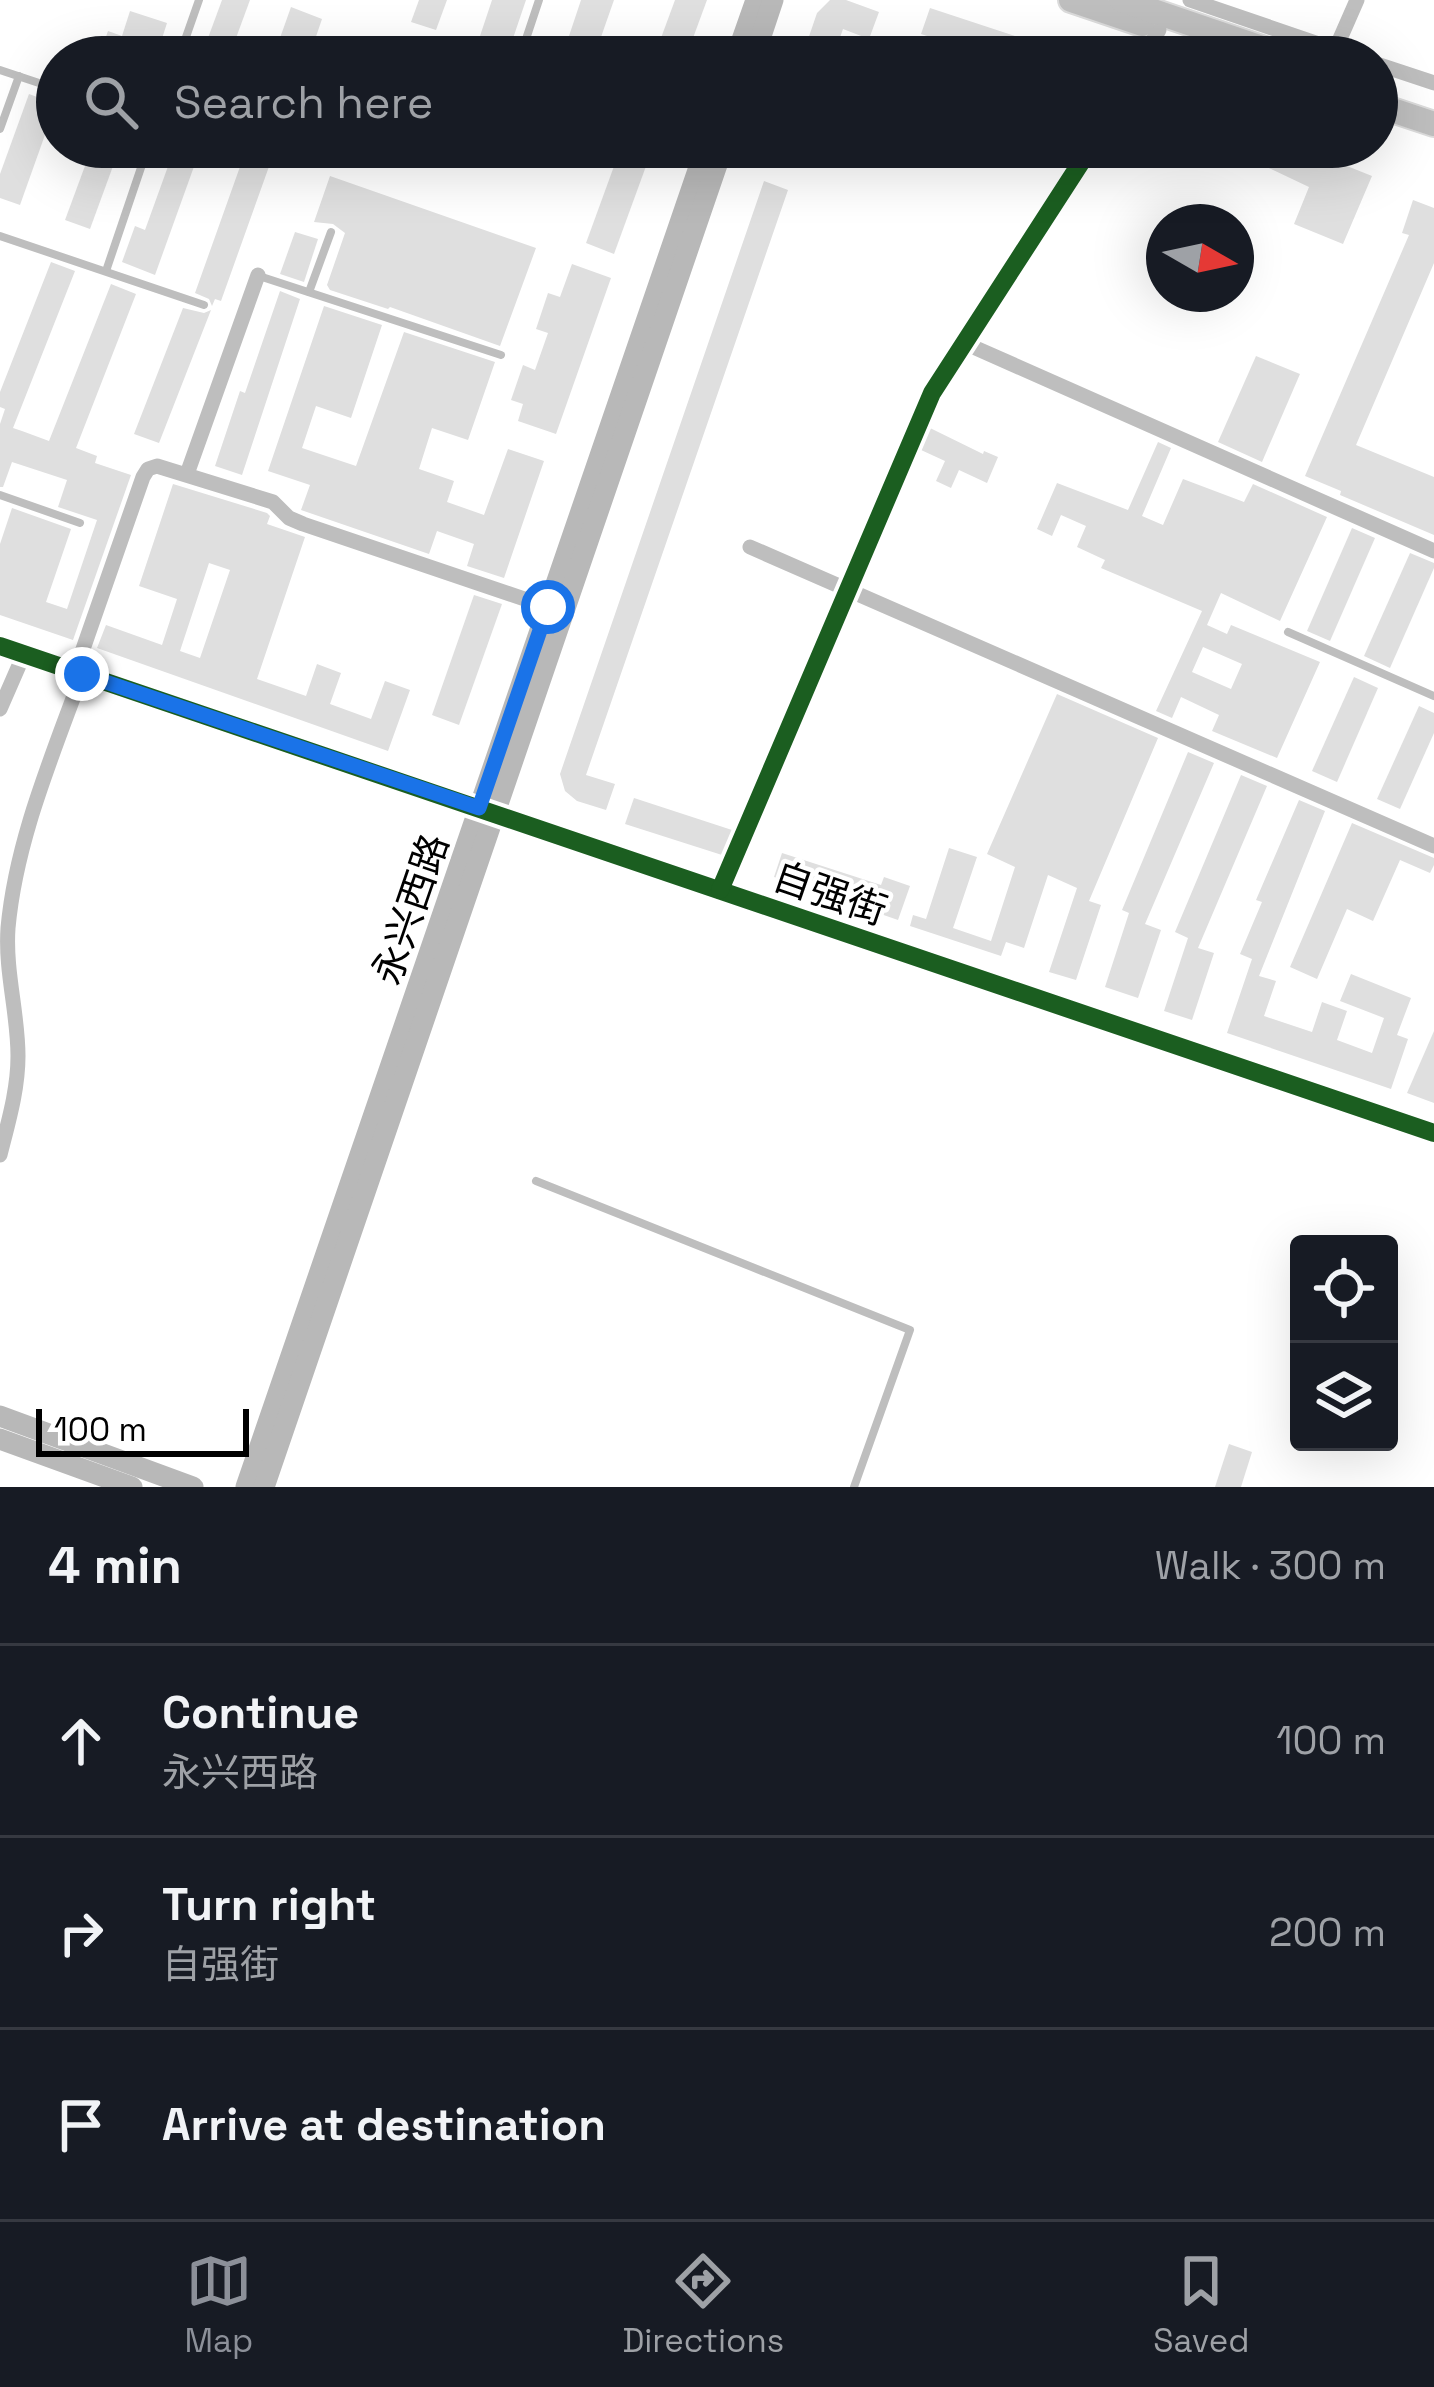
<!DOCTYPE html>
<meta charset="utf-8">
<style>
body{margin:0;font-family:"Space Grotesk","Noto Sans SC",sans-serif;background:#20242c;color:#f1f3f6}
.controls{position:absolute;right:36px;bottom:36px;display:grid;overflow:hidden;border-radius:12px;box-shadow:0 12px 48px #0002}
.controls button{width:108px;height:108px;display:grid;place-items:center;padding:0;border:0;border-bottom:3px solid #363941;background:#171b24;color:#f1f3f6;font:60px sans-serif}
.compass{position:absolute;left:1146px;top:204px;width:108px;height:108px;border-radius:50%;background:#171b24;box-shadow:0 12px 48px #0002;rotate:99deg}
.scale{position:absolute;left:36px;bottom:30px;width:213px;box-sizing:border-box;padding-left:12px;border:6px solid #000;border-top:0;font-size:33px;line-height:42px;white-space:nowrap;color:#000;-webkit-text-stroke:9px #fff;paint-order:stroke}
.stop{position:absolute;width:36px;height:36px;margin:-27px;border:9px solid #1a73e8;border-radius:50%;background:#fff}
.stop.end{background:#1a73e8;border-color:#fff;box-shadow:0 3px 12px #0008}
.list{margin:0;padding:0;list-style:none}
h2{display:flex;justify-content:space-between;align-items:center;height:156px;margin:0;padding:0 48px;font-size:51px}
h2 small{font-size:39px;font-weight:400;color:#9ea1a6}
.list li{display:grid;grid-template-columns:78px 1fr auto;gap:36px;align-items:center;box-sizing:border-box;height:192px;padding:0 48px;border-top:3px solid #363941}
.list b{display:block;font-size:45px;white-space:nowrap}
.list p{margin:0;font-size:39px;white-space:nowrap;color:#9ea1a6}
.list em{font-size:39px;font-style:normal;color:#9ea1a6}
.icon{flex:none;width:66px;height:66px;fill:none;stroke:currentColor;stroke-width:2;stroke-linecap:round;stroke-linejoin:round}
.map{position:relative;flex:none;width:1434px;height:1487px;overflow:hidden}
.search{position:absolute;background:#171b24;box-shadow:0 12px 48px #0002;left:36px;right:36px;top:36px;height:132px;display:flex;align-items:center;gap:30px;box-sizing:border-box;padding:0 42px;border-radius:66px;color:#9ea1a6;font-size:45px}
.sheet{height:732px;background:#171b24}
nav{display:flex;justify-content:space-around;align-items:center;box-sizing:border-box;height:168px;border-top:3px solid #363941;background:#171b24;font-size:33px;color:#9ea1a6}
nav a{display:grid;justify-items:center;gap:6px}
nav .on{color:#8c9099}
.map>svg:first-child{display:block}
</style>
<div class="map">
<svg width="1434" height="1487" viewBox="0 0 1434 1487">
<rect width="100%" height="100%" fill="#fff"/>
<!-- building -->
<g fill="#dfdfdf" fill-rule="evenodd">
<polygon points="222,0 250,0 229,57 201,57"/>
<polygon points="419,0 447,0 436,30 411,22"/>
<polygon points="492,0 526,0 507,56 477,45"/>
<polygon points="581,0 614,0 594,57 562,57"/>
<polygon points="675,0 707,0 686,57 654,57"/>
<polygon points="830,0 846,0 879,12 869,39 843,29 833,57 802,57 817,13"/>
<polygon points="291,7 322,19 309,57 275,52"/>
<polygon points="930,8 1073,55 1072,57 991,57 921,34"/>
<polygon points="130,11 167,23 156,57 99,57 108,31 122,36"/>
<polygon points="29,94 56,104 20,205 0,198 0,174"/>
<polygon points="92,147 120,147 90,229 65,220"/>
<polygon points="175,147 201,147 155,275 122,262 135,226 145,230"/>
<polygon points="247,147 276,147 221,301 215,299 212,306 209,299 195,293"/>
<polygon points="621,147 653,147 614,254 586,243"/>
<polygon points="1259,147 1275,147 1317,167 1322,156 1372,176 1343,244 1294,224 1309,187 1252,160"/>
<polygon points="330,176 536,248 500,346 390,307 388,309 330,290 327,285 345,233 333,224 314,222"/>
<polygon points="764,181 788,190 586,775 615,784 606,810 577,801 565,791 560,774"/>
<polygon points="1413,200 1434,208 1434,263 1356,445 1434,477 1434,535 1340,495 1341,491 1305,476 1409,235 1402,233"/>
<polygon points="295,232 318,239 304,282 280,274"/>
<polygon points="51,262 75,271 13,428 22,431 49,441 111,284 136,294 76,448 97,456 95,463 131,475 73,640 0,615 0,544 12,508 71,529 46,602 67,609 97,520 58,507 67,480 12,462 3,487 0,487 0,424 5,409 0,407 0,392"/>
<polygon points="572,264 611,278 556,434 518,421 523,404 511,400 523,365 535,370 548,333 536,329 548,293 560,297"/>
<polygon points="280,291 300,299 242,475 215,466 240,391 245,393"/>
<polygon points="324,306 382,325 351,418 316,406 302,448 356,466 404,332 495,362 468,440 432,428 419,469 454,481 447,502 484,515 508,449 544,461 504,578 467,566 474,544 437,531 429,554 301,510 310,485 268,471"/>
<polygon points="183,308 204,313 211,310 159,443 134,434"/>
<polygon points="1256,356 1300,374 1262,462 1218,442"/>
<polygon points="930,428 983,454 984,451 998,457 987,483 959,470 951,488 936,481 945,461 921,450"/>
<path d="M1158,442l13,6 -29,68 21,9 20,-46 61,23 9,-18 74,33 -47,104 -59,-28 -14,32 20,9 4,-9 89,37 -43,96 -65,-27 7,-16 -38,-18 -9,21 -16,-7 46,-100 -101,-43 4,-8 -28,-13 9,-21 -25,-11 -9,21 -15,-7 20,-46 71,27zM1203,647l39,17 -11,25 -39,-17z"/>
<path d="M173,484l94,29 3,3 -3,8 38,13 -48,142 49,17 11,-32 24,9 -11,31 41,15 14,-38 25,9 -22,61 -291,-103 9,-23 56,20 15,-46 -38,-13zM209,563l21,7 -30,88 -20,-7z"/>
<polygon points="1352,528 1375,538 1330,641 1307,631"/>
<polygon points="1410,553 1434,563 1434,568 1390,668 1364,656"/>
<polygon points="474,595 502,604 459,725 432,715"/>
<polygon points="1354,677 1378,688 1337,782 1312,771"/>
<polygon points="1057,694 1158,738 1089,901 1101,905 1076,980 1049,972 1077,888 1048,875 1024,948 1006,942 1001,956 910,926 913,915 926,919 949,848 977,857 953,928 991,941 1015,867 987,854"/>
<polygon points="1419,706 1434,713 1434,733 1400,809 1377,799"/>
<polygon points="1188,752 1214,763 1145,924 1161,930 1138,998 1105,987 1129,913 1122,910"/>
<polygon points="1241,775 1267,786 1198,948 1214,953 1192,1020 1164,1011 1188,938 1175,932"/>
<polygon points="634,798 732,830 722,855 625,824"/>
<polygon points="1299,800 1325,811 1259,976 1276,981 1264,1016 1312,1032 1322,1002 1347,1011 1337,1040 1372,1053 1384,1018 1340,1001 1351,974 1411,998 1397,1035 1408,1039 1391,1089 1227,1033 1252,959 1240,954 1262,902 1256,900"/>
<polygon points="1352,823 1434,858 1434,865 1430,873 1400,860 1373,921 1347,909 1317,979 1290,967"/>
<polygon points="782,853 881,885 884,877 910,886 898,920 774,877"/>
<polygon points="1434,1031 1434,1103 1407,1093"/>
<polygon points="1229,1444 1252,1452 1241,1487 1215,1487"/>
</g>
<g fill="none" stroke-linecap="round" stroke-linejoin="round">
<defs>
<g id="primary">
<polyline points="1071,0 1142,24"/>
<polyline points="1121,0 1288,57"/>
<polyline points="1377,105 1434,124"/>
</g>
</defs>
<!-- primary casing -->
<use href="#primary" stroke="#dbdbdb" stroke-width="28"/>
<!-- lane -->
<g stroke="#bebebe" stroke-width="8">
<polyline points="522,51 539,0"/>
<polyline points="179,57 199,0"/>
<polyline points="0,70 57,89"/>
<polyline points="0,129 19,76"/>
<polyline points="0,236 204,305"/>
<polyline points="106,271 148,147"/>
<polyline points="259,276 501,355"/>
<polyline points="309,292 331,232"/>
<polyline points="0,495 80,523"/>
<polyline points="1288,632 1434,696"/>
<polyline points="536,1181 910,1330 854,1487"/>
</g>
<!-- street -->
<g stroke="#bebebe" stroke-width="15">
<polyline points="1190,0 1357,57"/>
<polyline points="1143,57 1159,30"/>
<polyline points="1332,57 1357,0"/>
<polyline points="1377,64 1434,83"/>
<polyline points="962,342 1434,551"/>
<polyline points="187,474 258,275"/>
<polyline points="750,547 1434,846"/>
<polyline points="75,672 143,477 148,469 157,466 273,502 289,518 303,524 548,607"/>
<polyline points="0,709 24,654"/>
<polyline points="720,890 932,393 1091,147"/>
<path d="M0,1155c8,-32 18,-65 18,-99 0,-43 -13,-84 -10,-128 8,-88 44,-171 74,-254"/>
</g>
<!-- secondary -->
<g stroke="#b8b8b8" stroke-width="21">
<polyline points="736,57 756,0"/>
<polyline points="754,57 773,0"/>
<polyline points="0,646 1434,1133"/>
<polyline points="0,1416 193,1487"/>
<polyline points="0,1439 132,1487"/>
<polyline points="246,1487 706,147"/>
<polyline points="264,1487 723,147"/>
</g>
<!-- primary -->
<use href="#primary" stroke="#bebebe" stroke-width="24"/>
<defs>
<g id="cycleway">
<polyline points="0,646 1434,1133"/>
<polyline points="720,890 932,393 1091,147"/>
</g>
</defs>
<!-- cycleway casing -->
<use href="#cycleway" stroke="#fff" stroke-width="26"/>
<!-- cycleway -->
<use href="#cycleway" stroke="#1b5e20" stroke-width="18"/>
</g>
<g fill="none" stroke-linecap="round" stroke-linejoin="round">
<!-- route -->
<polyline stroke="#1a73e8" stroke-width="15" points="82,674 479,808 548,607"/>
</g>
<g text-anchor="middle" stroke-width="9" stroke-linejoin="round" paint-order="stroke">
<!-- street labels -->
<g font-size="39" fill="#000" stroke="#fff">
<text transform="translate(830 893) rotate(19)" y="14">自强街</text>
<text transform="translate(410 909) rotate(-71)" y="14">永兴西路</text>
</g>
</g>
</svg>
<div class="controls">
<button><svg class="icon" aria-label="locate" viewBox="0 0 24 24"><circle cx="12" cy="12" r="6"/><path d="M12 2v4M12 18v4M2 12h4M18 12h4"/></svg></button>
<button><svg class="icon" aria-label="layers" viewBox="0 0 24 24"><path d="M12 4l9 5-9 5-9-5zM3 14l9 5 9-5"/></svg></button>
</div>
<svg class="compass" viewBox="-18 -18 36 36"><path d="M0-13l5 13h-10z" fill="#e53935"/><path d="M0 13l5-13h-10z" fill="#9ea1a6"/></svg>
<div class="scale">100 m</div>
<div class="stop" style="left:548px;top:607px"></div>
<div class="stop end" style="left:82px;top:674px"></div>
<div class="search"><svg class="icon" aria-label="search" viewBox="0 0 24 24"><circle cx="10" cy="10" r="6"/><path d="M15 15l6 6"/></svg>Search here</div>
</div>
<section class="sheet">
<h2>4 min<small>Walk · 300 m</small></h2>
<ul class="list">
<li><svg class="icon" aria-label="ahead" viewBox="0 0 24 24"><path d="M12 20V5M6 11l6-6 6 6"/></svg><div><b>Continue</b><p>永兴西路</p></div><em>100 m</em></li>
<li><svg class="icon" aria-label="right" viewBox="0 0 24 24"><path d="M7 20v-9h11M14 6l5 5-5 5"/></svg><div><b>Turn right</b><p>自强街</p></div><em>200 m</em></li>
<li><svg class="icon" aria-label="arrive" viewBox="0 0 24 24"><path d="M6 21V4h12l-3 4 3 4H6"/></svg><div><b>Arrive at destination</b></div></li>
</ul>
</section>
<nav>
<a class="on"><svg class="icon" aria-label="map" viewBox="0 0 24 24"><path d="M3 6l6-2 6 2 6-2v14l-6 2-6-2-6 2zM9 4v14M15 6v14"/></svg>Map</a>
<a><svg class="icon" aria-label="directions" viewBox="0 0 24 24"><path d="M12 3l9 9-9 9-9-9zM9 14v-3h6M13 9l2 2-2 2"/></svg>Directions</a>
<a><svg class="icon" aria-label="saved" viewBox="0 0 24 24"><path d="M7 4h10v16l-5-4-5 4z"/></svg>Saved</a>
</nav>
